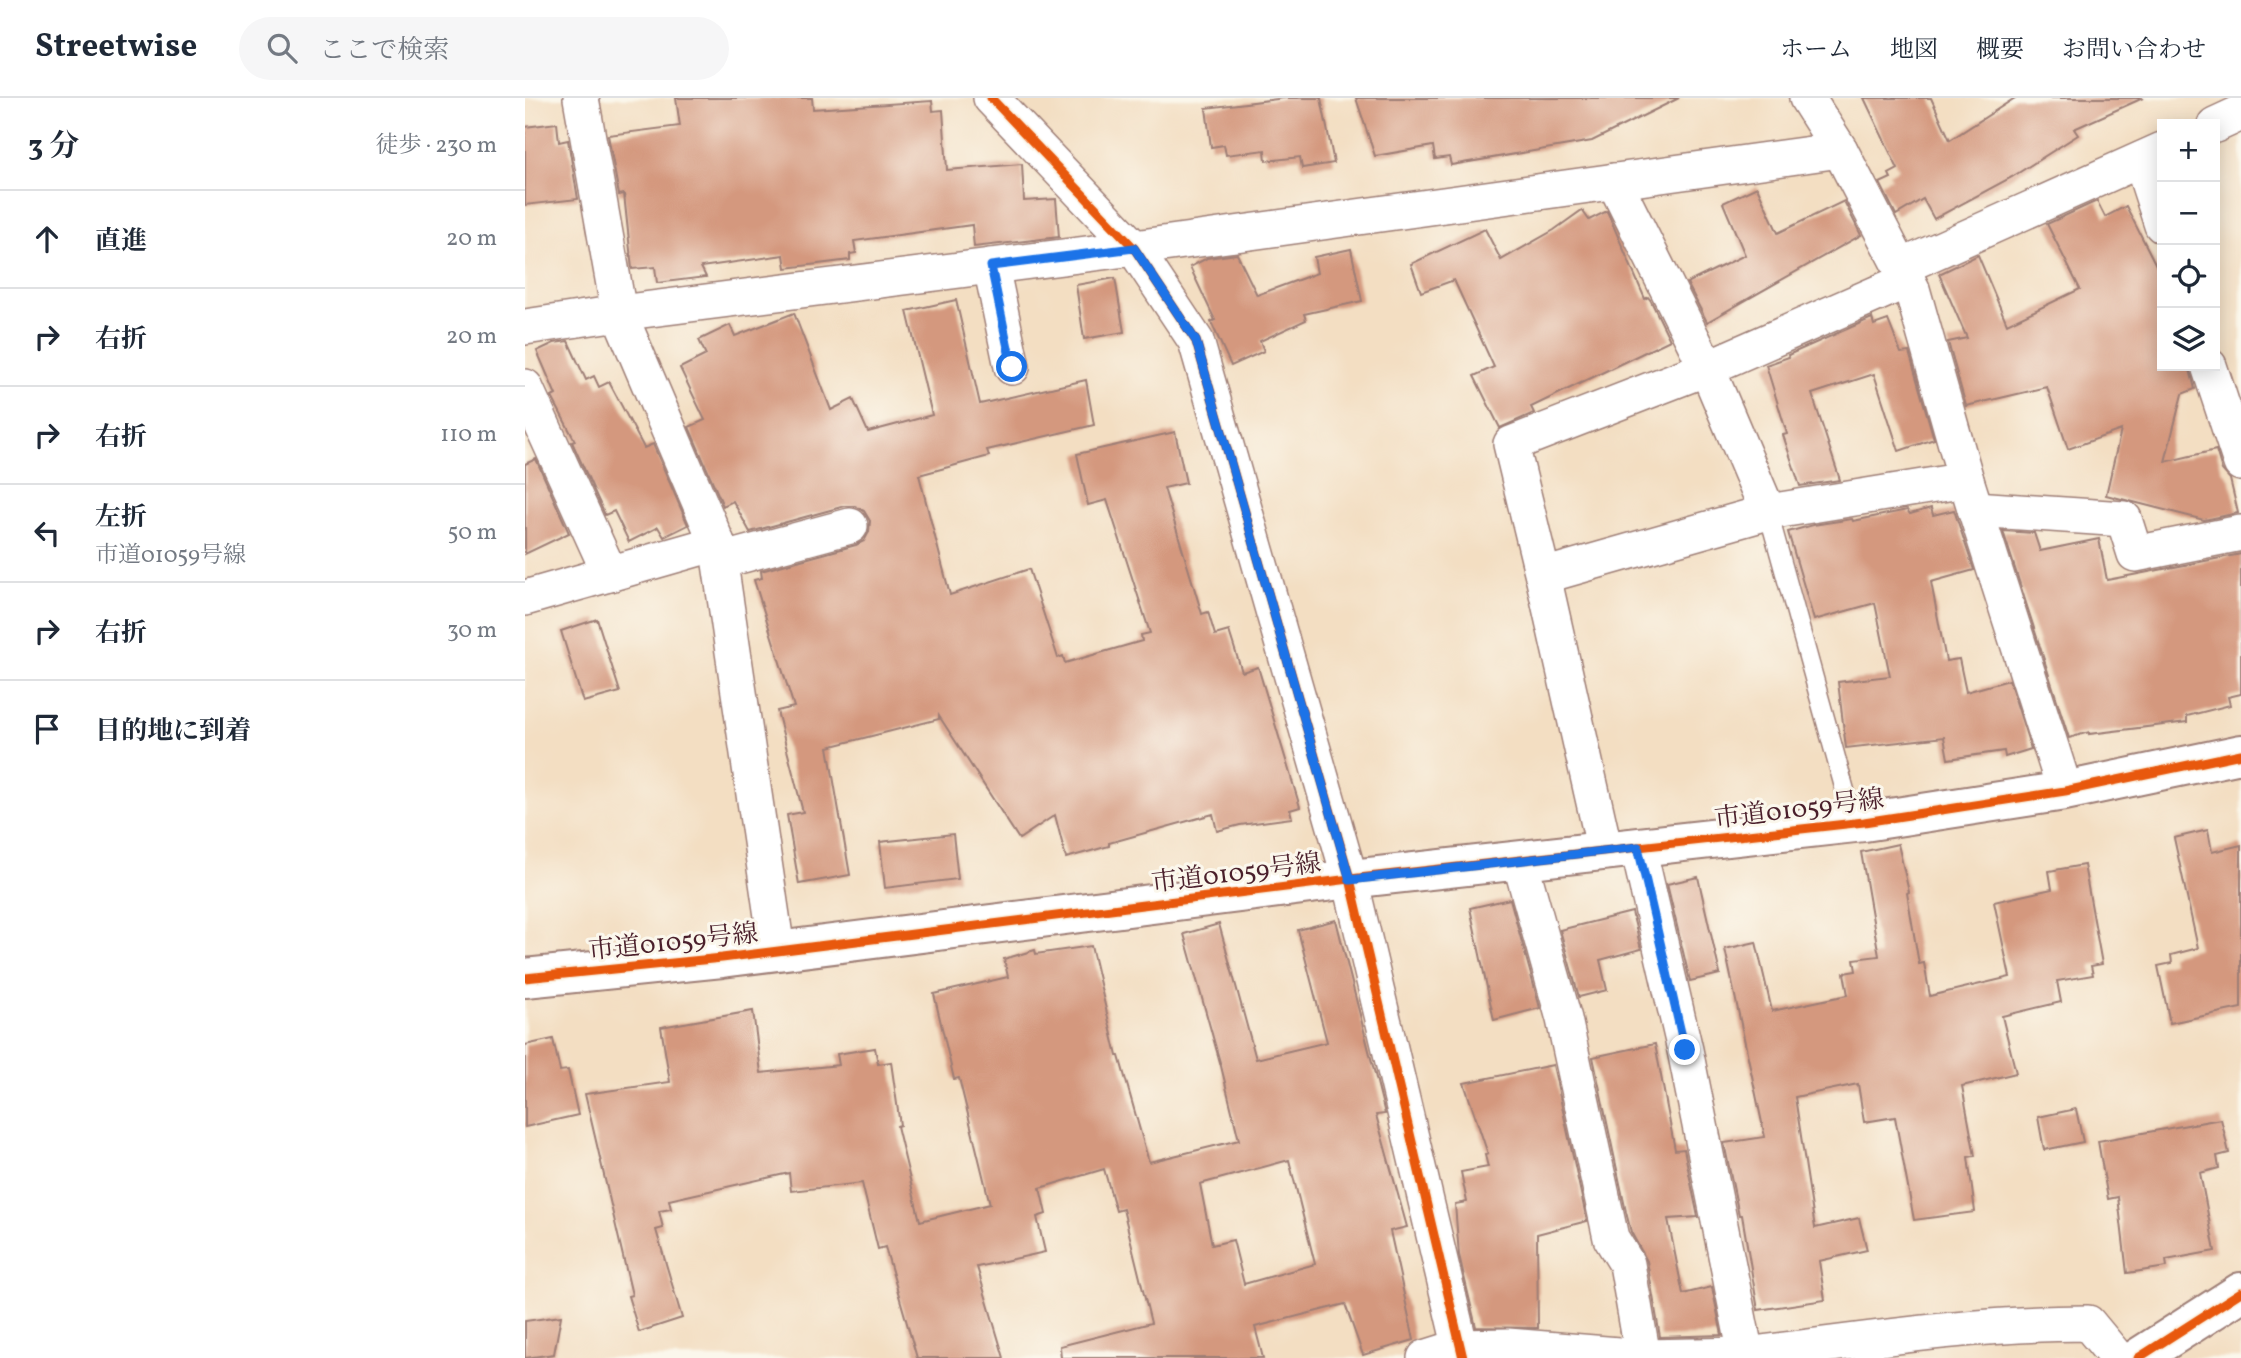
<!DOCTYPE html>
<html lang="ja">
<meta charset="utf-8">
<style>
body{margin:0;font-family:Vollkorn,"Noto Serif JP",serif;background:#f6f6f7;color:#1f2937}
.controls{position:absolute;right:21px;top:21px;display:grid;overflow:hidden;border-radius:0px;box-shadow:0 4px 18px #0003}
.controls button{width:63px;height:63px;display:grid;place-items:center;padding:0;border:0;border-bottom:2px solid #e0e1e3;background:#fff;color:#1f2937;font:35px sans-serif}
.stop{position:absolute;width:21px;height:21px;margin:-16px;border:5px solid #1a73e8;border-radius:50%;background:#fff}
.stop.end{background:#1a73e8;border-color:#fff;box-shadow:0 2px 7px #0008}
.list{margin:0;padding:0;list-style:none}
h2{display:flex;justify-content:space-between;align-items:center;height:91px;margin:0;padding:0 28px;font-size:30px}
h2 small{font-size:23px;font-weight:400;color:#747a83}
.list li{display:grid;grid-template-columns:46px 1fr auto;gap:21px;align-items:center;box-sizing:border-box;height:98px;padding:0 28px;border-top:2px solid #e0e1e3}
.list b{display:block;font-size:26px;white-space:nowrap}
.list p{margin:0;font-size:23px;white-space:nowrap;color:#747a83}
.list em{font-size:23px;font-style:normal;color:#747a83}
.icon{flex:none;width:38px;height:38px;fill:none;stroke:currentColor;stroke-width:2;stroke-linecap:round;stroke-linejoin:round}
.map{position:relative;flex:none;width:1716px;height:1260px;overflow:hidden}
header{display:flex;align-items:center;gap:42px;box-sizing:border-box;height:98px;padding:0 35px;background:#fff;border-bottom:2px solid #e0e1e3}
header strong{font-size:33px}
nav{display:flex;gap:38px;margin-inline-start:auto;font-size:24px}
.search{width:490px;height:63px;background:#f6f6f7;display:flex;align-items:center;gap:18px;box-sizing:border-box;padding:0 24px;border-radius:38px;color:#747a83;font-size:26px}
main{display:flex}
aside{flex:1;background:#fff}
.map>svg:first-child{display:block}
</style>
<header>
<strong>Streetwise</strong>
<div class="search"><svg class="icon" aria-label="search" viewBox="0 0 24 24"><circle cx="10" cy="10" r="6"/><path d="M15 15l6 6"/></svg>ここで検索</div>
<nav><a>ホーム</a><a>地図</a><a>概要</a><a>お問い合わせ</a></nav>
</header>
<main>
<aside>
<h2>3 分<small>徒歩 · 230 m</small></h2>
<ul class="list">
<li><svg class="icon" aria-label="ahead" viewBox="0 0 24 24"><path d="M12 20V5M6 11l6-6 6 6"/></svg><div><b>直進</b></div><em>20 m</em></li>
<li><svg class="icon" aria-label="right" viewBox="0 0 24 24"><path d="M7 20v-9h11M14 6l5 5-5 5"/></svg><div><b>右折</b></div><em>20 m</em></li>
<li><svg class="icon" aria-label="right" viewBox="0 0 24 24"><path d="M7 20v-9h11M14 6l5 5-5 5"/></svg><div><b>右折</b></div><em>110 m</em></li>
<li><svg class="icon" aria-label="left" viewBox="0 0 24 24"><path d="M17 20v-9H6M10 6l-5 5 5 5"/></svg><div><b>左折</b><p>市道01059号線</p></div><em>50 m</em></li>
<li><svg class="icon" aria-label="right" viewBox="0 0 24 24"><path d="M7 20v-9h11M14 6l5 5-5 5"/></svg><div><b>右折</b></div><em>30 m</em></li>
<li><svg class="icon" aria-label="arrive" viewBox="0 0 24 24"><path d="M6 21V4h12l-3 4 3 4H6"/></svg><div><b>目的地に到着</b></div></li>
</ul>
</aside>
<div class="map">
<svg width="1716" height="1260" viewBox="0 0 1716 1260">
<rect width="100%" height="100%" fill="#fbf7ec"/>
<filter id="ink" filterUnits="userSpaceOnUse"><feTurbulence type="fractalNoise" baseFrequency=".0143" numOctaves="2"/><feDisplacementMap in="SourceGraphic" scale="14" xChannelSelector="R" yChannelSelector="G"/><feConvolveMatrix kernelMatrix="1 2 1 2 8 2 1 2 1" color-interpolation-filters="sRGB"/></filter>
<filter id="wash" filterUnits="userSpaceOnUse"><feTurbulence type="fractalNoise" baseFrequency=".00686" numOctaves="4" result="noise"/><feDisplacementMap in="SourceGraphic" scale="28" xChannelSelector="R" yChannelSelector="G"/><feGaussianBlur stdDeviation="1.57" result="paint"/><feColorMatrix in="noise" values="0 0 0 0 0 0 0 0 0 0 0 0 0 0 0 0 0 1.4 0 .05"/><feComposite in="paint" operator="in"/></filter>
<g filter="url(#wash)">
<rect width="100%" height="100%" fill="#f3dec2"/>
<g id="blocks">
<!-- building -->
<g fill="#d4987e" fill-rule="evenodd">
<polygon points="151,0 287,0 288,11 407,3 408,13 418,12 422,72 497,66 499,103 531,101 534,139 449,149 447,127 329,143 331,155 325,156 325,162 261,170 259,157 176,169 181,179 132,185 130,169 107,171 99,96 94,97 83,37 155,28"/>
<polygon points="760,0 796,0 809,65 777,70 775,59 741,63 740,52 701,57 699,47 686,49 681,10"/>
<polygon points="831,0 1154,0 1067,43 926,67 924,59 910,61 908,48 850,58"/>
<polygon points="1339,0 1406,0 1425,42 1490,0 1618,0 1549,31 1553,37 1487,79 1409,121 1398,101 1371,117 1355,85 1366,80 1364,76 1373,71"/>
<polygon points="32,25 34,44 43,42 53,101 0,107 0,29"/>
<polygon points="1232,89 1253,135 1319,103 1336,137 1182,224 1162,185 1220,157 1198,105"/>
<polygon points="1572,103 1580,119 1601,108 1637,179 1637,268 1664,268 1670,291 1657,296 1640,364 1691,352 1697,372 1705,381 1713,415 1679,422 1581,397 1596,332 1543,351 1522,289 1441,308 1423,244 1442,240 1414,176 1453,157 1482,226 1555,191 1522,126"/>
<polygon points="1057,112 1064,122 1082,113 1120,201 1123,199 1126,203 1145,242 1006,309 1009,315 975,330 949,278 969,269 929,182 896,194 886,166 960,131 976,162 1029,132"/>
<polygon points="826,151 837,203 779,216 781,222 735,243 739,253 706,268 686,224 690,222 665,169 682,160 712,156 732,197 792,175 789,159"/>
<polygon points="590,180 599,234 559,241 551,187"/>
<polygon points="431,202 455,306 561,282 569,327 462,352 464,358 394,377 425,497 504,471 533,560 538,558 540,565 617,543 616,537 625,535 582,402 563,407 552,356 650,334 661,385 639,390 677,516 683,514 690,537 704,533 717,574 733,569 775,709 765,712 767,720 715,727 692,733 688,716 584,745 584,748 541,760 530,717 494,741 414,618 414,621 303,649 325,777 274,786 262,717 278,714 252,613 269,609 229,482 237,480 236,473 331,447 339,443 344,434 345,423 339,413 330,408 320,408 225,434 208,403 198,408 164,329 180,322 155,270 181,257 174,242 205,227 210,238 269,215 306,312 328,301 343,334 407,317 382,213"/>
<polygon points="1347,220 1349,227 1363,222 1376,255 1384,254 1409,341 1374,353 1349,276 1287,296 1315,382 1275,388 1258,337 1262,336 1241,267 1264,259 1263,257"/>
<polygon points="43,243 61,282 69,278 74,289 84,284 119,350 128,346 163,427 139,439 133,429 104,444 89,413 80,417 47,344 50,343 27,299 31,297 12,253 29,245"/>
<polygon points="11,361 44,435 0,456 0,366"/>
<polygon points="1406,410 1408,417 1429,412 1449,472 1406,484 1421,563 1434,561 1441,594 1484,582 1506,651 1480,659 1479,653 1423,661 1419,639 1321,650 1313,584 1365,578 1350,505 1289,522 1263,434 1288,427 1327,421 1328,423 1382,412 1385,416"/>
<polygon points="1478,433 1509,435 1515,453 1574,441 1582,482 1716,456 1716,596 1703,599 1705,607 1662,618 1662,624 1564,636 1564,634 1544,640"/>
<polygon points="72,521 95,594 58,604 36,533"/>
<polygon points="1683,732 1687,754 1716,747 1716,910 1645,925 1633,868 1647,865 1646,857 1673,850 1649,740"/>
<polygon points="428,736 433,781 360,790 355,744"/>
<polygon points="1373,746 1384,794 1382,795 1394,866 1399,865 1405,898 1485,879 1469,804 1527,791 1524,773 1559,767 1577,866 1566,868 1568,877 1532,883 1536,904 1477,918 1491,975 1437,988 1450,1058 1443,1059 1450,1114 1389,1122 1370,1019 1339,1024 1333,986 1270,999 1290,1130 1334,1120 1342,1152 1294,1163 1300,1202 1233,1212 1217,1117 1214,1117 1199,1045 1240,1039 1200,851 1231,844 1247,913 1323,897 1319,875 1331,873 1329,861 1354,858 1336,754"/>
<polygon points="1173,779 1195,876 1165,883 1142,786"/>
<polygon points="985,801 1015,910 969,922 945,810"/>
<polygon points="1107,814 1116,851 1075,862 1082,892 1054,899 1035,832"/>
<path d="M811,822l49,194 -9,1 31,112 -17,4 24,109 -51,15 -18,-51 -90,23 8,31h-202l-1,-12 91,-23 -28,-114 -7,2 -12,-42 -64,19 6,26 -9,3 8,35 -68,15 27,91h-87l-32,-111 -7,2 -16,-66 -71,8 -2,-18 -120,27 2,9 -12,2 4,17 -7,2 26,88 -43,14 -11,-36 4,-1 -47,-201 85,-12 -9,-55 92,-16 8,62 78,-8 -2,-11 38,-6 3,16 13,-2 9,63 -3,1 23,95 70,-17 -31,-126 -5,1 -20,-85 74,-17 -4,-18 31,-9 1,4 55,-8 26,110h2l30,106 90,-22 -18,-74 -37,-132 35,-10 37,135 71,-17 -29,-112zM764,1062l26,104 -71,20 -11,-44 -21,5 -12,-61z"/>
<polygon points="28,941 35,973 43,972 53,1017 0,1029 0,947"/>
<polygon points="1130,946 1150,1052 1159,1051 1173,1119 1143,1121 1158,1196 1187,1189 1197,1237 1135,1239 1122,1163 1106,1134 1101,1114 1068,959"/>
<polygon points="1028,967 1062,1123 1012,1136 1013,1230 951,1229 934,1157 930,1106 942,1104 936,1074 963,1069 960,1057 963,1056 939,985"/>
<polygon points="1551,1011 1558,1044 1519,1052 1513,1019"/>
<polygon points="1696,1021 1704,1055 1692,1058 1694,1070 1675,1075 1690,1153 1641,1162 1642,1169 1602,1175 1593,1099 1583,1101 1573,1043"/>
<polygon points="36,1218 29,1256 0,1260 0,1223"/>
</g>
</g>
</g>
<g filter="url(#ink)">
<use href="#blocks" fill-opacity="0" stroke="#9e7e76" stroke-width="2"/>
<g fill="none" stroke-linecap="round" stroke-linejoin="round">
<defs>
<polyline id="lane" points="1243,414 1329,725"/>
<g id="street">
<polyline points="56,0 94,215 192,445 252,852"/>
<polyline points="466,0 609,150 671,243 825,781 938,1260"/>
<polyline points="1282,0 1315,52 1387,191 1441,382 1540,693"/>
<polyline points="1690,27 1716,15"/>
<polyline points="1616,62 1637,127"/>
<polyline points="466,168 487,269"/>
<polyline points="1376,169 1637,52"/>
<polyline points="0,229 94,215 609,150 1315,52"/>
<polyline points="1684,268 1716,365"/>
<polyline points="0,289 85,476"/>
<polyline points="1450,411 1599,421 1610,456 1716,435"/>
<polyline points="1243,414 1441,382"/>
<polyline points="195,463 325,428"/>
<polyline points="1018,478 986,346 1182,270 1383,182"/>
<polyline points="0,500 192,445"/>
<path d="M1113,749l47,203 61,305c113,-14 227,-32 342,-32l29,35"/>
<polyline points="1080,753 1018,478 1243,414 1182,270 1089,83"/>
<polyline points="995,763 1039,921 1086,1140 1102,1166 1118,1259"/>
<polyline points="900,1260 935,1249 983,1248 1118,1259 1221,1257 1221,1260"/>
</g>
<g id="secondary">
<polyline points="0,880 197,860 825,781 1339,724 1540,693 1716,656"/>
<polyline points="1613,1260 1716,1194"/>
</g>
</defs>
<!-- lane casing -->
<use href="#lane" stroke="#9e7e76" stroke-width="21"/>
<!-- street casing -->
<use href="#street" stroke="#9e7e76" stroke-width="38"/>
<!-- secondary casing -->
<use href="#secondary" stroke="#9e7e76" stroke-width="42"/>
<!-- lane -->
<use href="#lane" stroke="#fff" stroke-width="18"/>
<!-- street -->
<use href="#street" stroke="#fff" stroke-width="35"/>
<!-- secondary -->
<use href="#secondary" stroke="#fff" stroke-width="38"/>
<defs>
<g id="cycleway">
<polyline points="466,0 609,150 671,243 825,781 938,1260"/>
<polyline points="0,880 197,860 825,781 1339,724 1540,693 1716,656"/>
<polyline points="1613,1260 1716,1194"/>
</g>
</defs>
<!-- cycleway casing -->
<use href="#cycleway" stroke="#fbf7ec" stroke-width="13"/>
<!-- cycleway -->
<use href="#cycleway" stroke="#e8590c" stroke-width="9"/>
</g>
</g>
<g fill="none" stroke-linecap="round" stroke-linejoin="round" filter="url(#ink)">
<!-- route -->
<polyline stroke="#1a73e8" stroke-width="9" points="487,269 466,168 609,150 671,243 825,782 1113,749 1160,952"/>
</g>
<g text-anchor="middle" stroke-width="6" stroke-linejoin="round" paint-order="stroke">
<!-- street labels -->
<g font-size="26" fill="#4a1f2b" stroke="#fbf7ec">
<text transform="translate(1274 710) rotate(-7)" y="9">市道01059号線</text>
<text transform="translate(711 774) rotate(-7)" y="9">市道01059号線</text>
<text transform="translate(148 843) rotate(-6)" y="9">市道01059号線</text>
</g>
</g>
</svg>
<div class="controls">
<button>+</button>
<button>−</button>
<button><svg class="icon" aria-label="locate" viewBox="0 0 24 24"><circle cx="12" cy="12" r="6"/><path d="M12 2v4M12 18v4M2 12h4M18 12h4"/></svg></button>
<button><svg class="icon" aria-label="layers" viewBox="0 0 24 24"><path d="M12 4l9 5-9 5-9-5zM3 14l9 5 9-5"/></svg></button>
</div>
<div class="stop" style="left:487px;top:269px"></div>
<div class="stop end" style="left:1160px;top:952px"></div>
</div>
</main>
